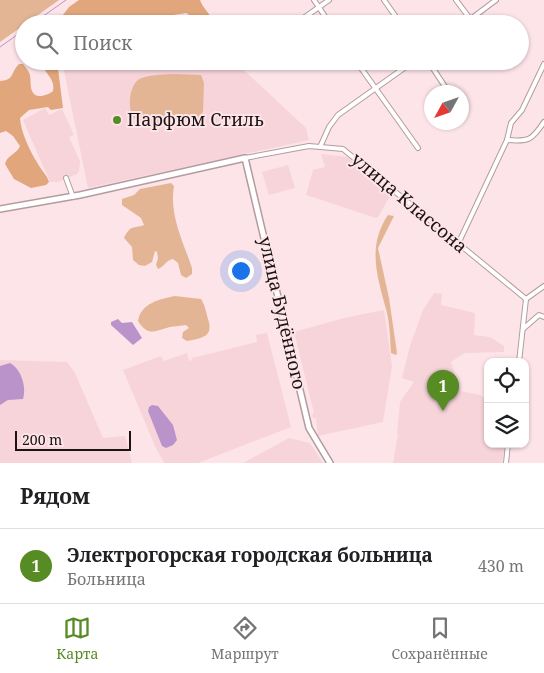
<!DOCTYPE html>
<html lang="ru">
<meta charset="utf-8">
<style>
body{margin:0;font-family:"Noto Serif",serif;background:#f6f6f6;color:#202124}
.controls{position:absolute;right:15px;bottom:15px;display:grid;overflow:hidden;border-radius:10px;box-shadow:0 1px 4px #0004}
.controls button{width:45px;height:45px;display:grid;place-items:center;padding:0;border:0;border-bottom:1px solid #e0e0e0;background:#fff;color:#202124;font:25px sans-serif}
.compass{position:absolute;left:424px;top:85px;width:45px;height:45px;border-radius:50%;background:#fff;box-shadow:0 1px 4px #0004;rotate:230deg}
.scale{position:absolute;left:15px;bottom:12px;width:116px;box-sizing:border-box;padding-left:5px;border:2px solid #1c1315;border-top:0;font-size:14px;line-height:18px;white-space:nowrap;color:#1c1315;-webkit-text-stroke:4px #fde4e8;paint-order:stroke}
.you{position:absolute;left:240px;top:270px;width:18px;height:18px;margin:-12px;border:4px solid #fff;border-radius:50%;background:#1a73e8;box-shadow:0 0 0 8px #1a73e833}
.badge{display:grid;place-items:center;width:32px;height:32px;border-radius:50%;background:#578b24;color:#fff;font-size:16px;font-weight:700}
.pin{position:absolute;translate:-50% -41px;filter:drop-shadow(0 1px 2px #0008)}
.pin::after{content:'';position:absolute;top:26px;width:18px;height:15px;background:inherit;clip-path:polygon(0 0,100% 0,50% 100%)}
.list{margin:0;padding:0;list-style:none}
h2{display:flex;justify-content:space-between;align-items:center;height:65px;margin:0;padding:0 20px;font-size:21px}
h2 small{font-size:16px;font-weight:400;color:#757577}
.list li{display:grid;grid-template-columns:32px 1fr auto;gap:15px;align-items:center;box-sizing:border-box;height:75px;padding:0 20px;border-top:1px solid #e0e0e0}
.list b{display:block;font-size:19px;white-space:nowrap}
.list p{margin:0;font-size:16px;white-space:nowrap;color:#757577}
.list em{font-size:16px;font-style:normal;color:#757577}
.icon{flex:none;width:28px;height:28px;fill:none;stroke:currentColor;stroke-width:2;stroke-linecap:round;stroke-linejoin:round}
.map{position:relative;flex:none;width:544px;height:463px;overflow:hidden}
.search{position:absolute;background:#fff;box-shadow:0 1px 4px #0004;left:15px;right:15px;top:15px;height:55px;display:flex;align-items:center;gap:12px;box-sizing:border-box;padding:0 18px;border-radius:28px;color:#757577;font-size:19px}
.sheet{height:140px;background:#fff}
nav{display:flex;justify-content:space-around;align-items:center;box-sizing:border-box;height:70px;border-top:1px solid #e0e0e0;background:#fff;font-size:14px;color:#757577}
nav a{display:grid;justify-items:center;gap:2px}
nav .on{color:#578b24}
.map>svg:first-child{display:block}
</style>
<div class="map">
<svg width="544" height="463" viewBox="0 0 544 463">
<rect width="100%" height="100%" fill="#fde4e8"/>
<!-- built -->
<g fill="#f6d4da">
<polygon points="184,14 194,24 136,24"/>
<polygon points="62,61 234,61 306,128 309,140 88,188"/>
<polygon points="45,108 49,115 62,109 74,135 69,137 80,161 79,171 77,174 58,182 50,182 23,120"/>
<polygon points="321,154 347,157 389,191 390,196 378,217 376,218 306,195 313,170 325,167"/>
<polygon points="288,165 295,188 269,195 262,172"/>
<polygon points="434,293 442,294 441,305 475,313 474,335 490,337 504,346 504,352 464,353 451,362 460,391 480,395 488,401 488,444 505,444 502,463 393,463 398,434 397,434 400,402 414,382 402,378 410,346 423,310"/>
<polygon points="384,310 392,366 383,422 318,436 316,418 313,418 312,414 314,413 294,332 344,318"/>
<polygon points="267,333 291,427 198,463 164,463 155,446 123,370 161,356 164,361 187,353 189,361 192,360 192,358 257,342 256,335"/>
<polygon points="0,360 67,362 75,373 103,438 125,436 132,463 0,463"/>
<polygon points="289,438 310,443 323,463 243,463"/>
</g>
<!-- green -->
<g fill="#e3b594">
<polygon points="0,0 59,0 0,42"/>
<path d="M173,74l28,1 3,8 -1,29 -5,5 -4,1c-11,2 -46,8 -55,4 -13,-6 -11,-34 -1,-42 9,-6 25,-5 35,-6z"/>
<path d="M171,183l3,3c-5,29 9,55 18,82v6l-6,4 -5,-3 -3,-12 -5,-4c-7,1 -9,8 -15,10l-2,-4 2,-7 -1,-6 -2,-1 -3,11 -7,4 -6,-1 -6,-5 -1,-13 -8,-9c7,-14 9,-9 20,-13l-3,-7 -19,-13v-6l12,-4 6,-6z"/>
<path d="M388,215l6,1 -16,32 11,50 8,55 -1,2 -5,-2c-1,-14 -1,-30 -5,-44 -9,-33 -19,-63 2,-94z"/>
<path d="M175,296l26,3c4,6 5,13 7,20 6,18 -6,19 -21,22l-5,-3 1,-6 6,-4 -3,-3c-5,1 -11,1 -16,2 -15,4 -22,10 -32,-6 3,-18 22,-22 37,-25z"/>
</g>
<!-- forest -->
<g fill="#e1a67b">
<path d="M79,0h121c3,9 12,14 13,24l-15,-1 -5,-6 -7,-4 -70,11h-60l13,-17z"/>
<path d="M41,61h16l6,47 -12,2 -3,-3 -19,3 -9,8c1,15 10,33 18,46 3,6 9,11 11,18l-3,3 -15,3 -17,-9 -9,-15c2,-9 12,-10 15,-18l-7,-10 -7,-5 -6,2v-52c15,-1 10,-8 19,-17h4c3,4 6,7 7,11 1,5 0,11 2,16 4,9 16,4 21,0 3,-13 -10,-18 -12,-30z"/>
</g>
<!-- water -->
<g fill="#ba93cb">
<polygon points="118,319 122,323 132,322 142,338 133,345 111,325 111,322"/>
<path d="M10,363c11,6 17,24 13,36l-15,1 -8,5v-39z"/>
<polygon points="152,405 158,406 173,425 177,440 173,445 166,448 162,446 148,411 149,407"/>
</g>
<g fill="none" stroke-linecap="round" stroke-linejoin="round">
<!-- stream -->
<g stroke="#ba93cb" stroke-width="1">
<polyline points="32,24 66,0"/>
<polyline points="0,47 24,30"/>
</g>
<defs>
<g id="minor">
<polyline points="314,0 330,24"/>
<polyline points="384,0 401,24"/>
<polyline points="456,0 474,24"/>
<polyline points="295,24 329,0"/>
<polyline points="464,24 496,0"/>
<polyline points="356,61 418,148"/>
<polyline points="428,61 448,91"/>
<path d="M507,140c22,2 25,0 37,-18"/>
<polyline points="320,147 329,127 338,115 414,61"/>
<polyline points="245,158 309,146 343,149 526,299"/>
<polyline points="66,178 73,197"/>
<polyline points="458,244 507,140 511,123 522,110 544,64"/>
<polyline points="526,299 544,286"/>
<polyline points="523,329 539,315 544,317"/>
<polyline points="519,362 526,299"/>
<polyline points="506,463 508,444"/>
</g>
<polyline id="tertiary" points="0,209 80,195 245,158 309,428 330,463"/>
</defs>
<!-- minor casing -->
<use href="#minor" stroke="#b39ca0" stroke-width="6"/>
<!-- tertiary casing -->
<use href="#tertiary" stroke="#b39ca0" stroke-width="8"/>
<!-- minor -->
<use href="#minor" stroke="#fff" stroke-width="4"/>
<!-- tertiary -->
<use href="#tertiary" stroke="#fff" stroke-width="5"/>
</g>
<!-- markers -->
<circle fill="#578b24" stroke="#fde4e8" stroke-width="2" cx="117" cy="120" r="5"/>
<g text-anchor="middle" stroke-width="4" stroke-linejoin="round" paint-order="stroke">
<!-- poi labels -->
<g font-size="18" fill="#1c1315" stroke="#fde4e8" text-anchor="start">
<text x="127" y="126">Парфюм Стиль</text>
</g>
<!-- street labels -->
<g font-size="18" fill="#1c1315" stroke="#fde4e8">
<text transform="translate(409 203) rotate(40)" y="6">улица Классона</text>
<text transform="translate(282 313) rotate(77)" y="6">улица Будённого</text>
</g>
</g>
</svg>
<div class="controls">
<button><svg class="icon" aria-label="locate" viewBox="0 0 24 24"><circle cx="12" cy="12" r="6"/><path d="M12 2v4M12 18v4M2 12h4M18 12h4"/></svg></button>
<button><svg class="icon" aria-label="layers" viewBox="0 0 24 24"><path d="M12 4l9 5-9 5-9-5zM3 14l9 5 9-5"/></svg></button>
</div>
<svg class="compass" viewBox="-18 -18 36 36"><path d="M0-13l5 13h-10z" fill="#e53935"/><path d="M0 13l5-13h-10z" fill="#757577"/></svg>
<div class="scale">200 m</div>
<div class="you"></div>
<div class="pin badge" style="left:443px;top:411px">1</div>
<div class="search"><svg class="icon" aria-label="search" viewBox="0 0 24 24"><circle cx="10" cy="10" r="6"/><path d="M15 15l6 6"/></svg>Поиск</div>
</div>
<section class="sheet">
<h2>Рядом<small></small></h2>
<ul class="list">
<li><span class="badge">1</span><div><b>Электрогорская городская больница</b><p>Больница</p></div><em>430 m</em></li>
</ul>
</section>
<nav>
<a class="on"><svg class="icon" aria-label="map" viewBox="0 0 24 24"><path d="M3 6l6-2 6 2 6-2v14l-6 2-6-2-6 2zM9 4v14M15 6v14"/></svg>Карта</a>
<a><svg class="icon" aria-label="directions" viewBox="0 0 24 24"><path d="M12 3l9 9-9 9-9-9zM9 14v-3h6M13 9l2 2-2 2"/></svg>Маршрут</a>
<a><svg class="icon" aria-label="saved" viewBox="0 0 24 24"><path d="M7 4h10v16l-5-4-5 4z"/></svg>Сохранённые</a>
</nav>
